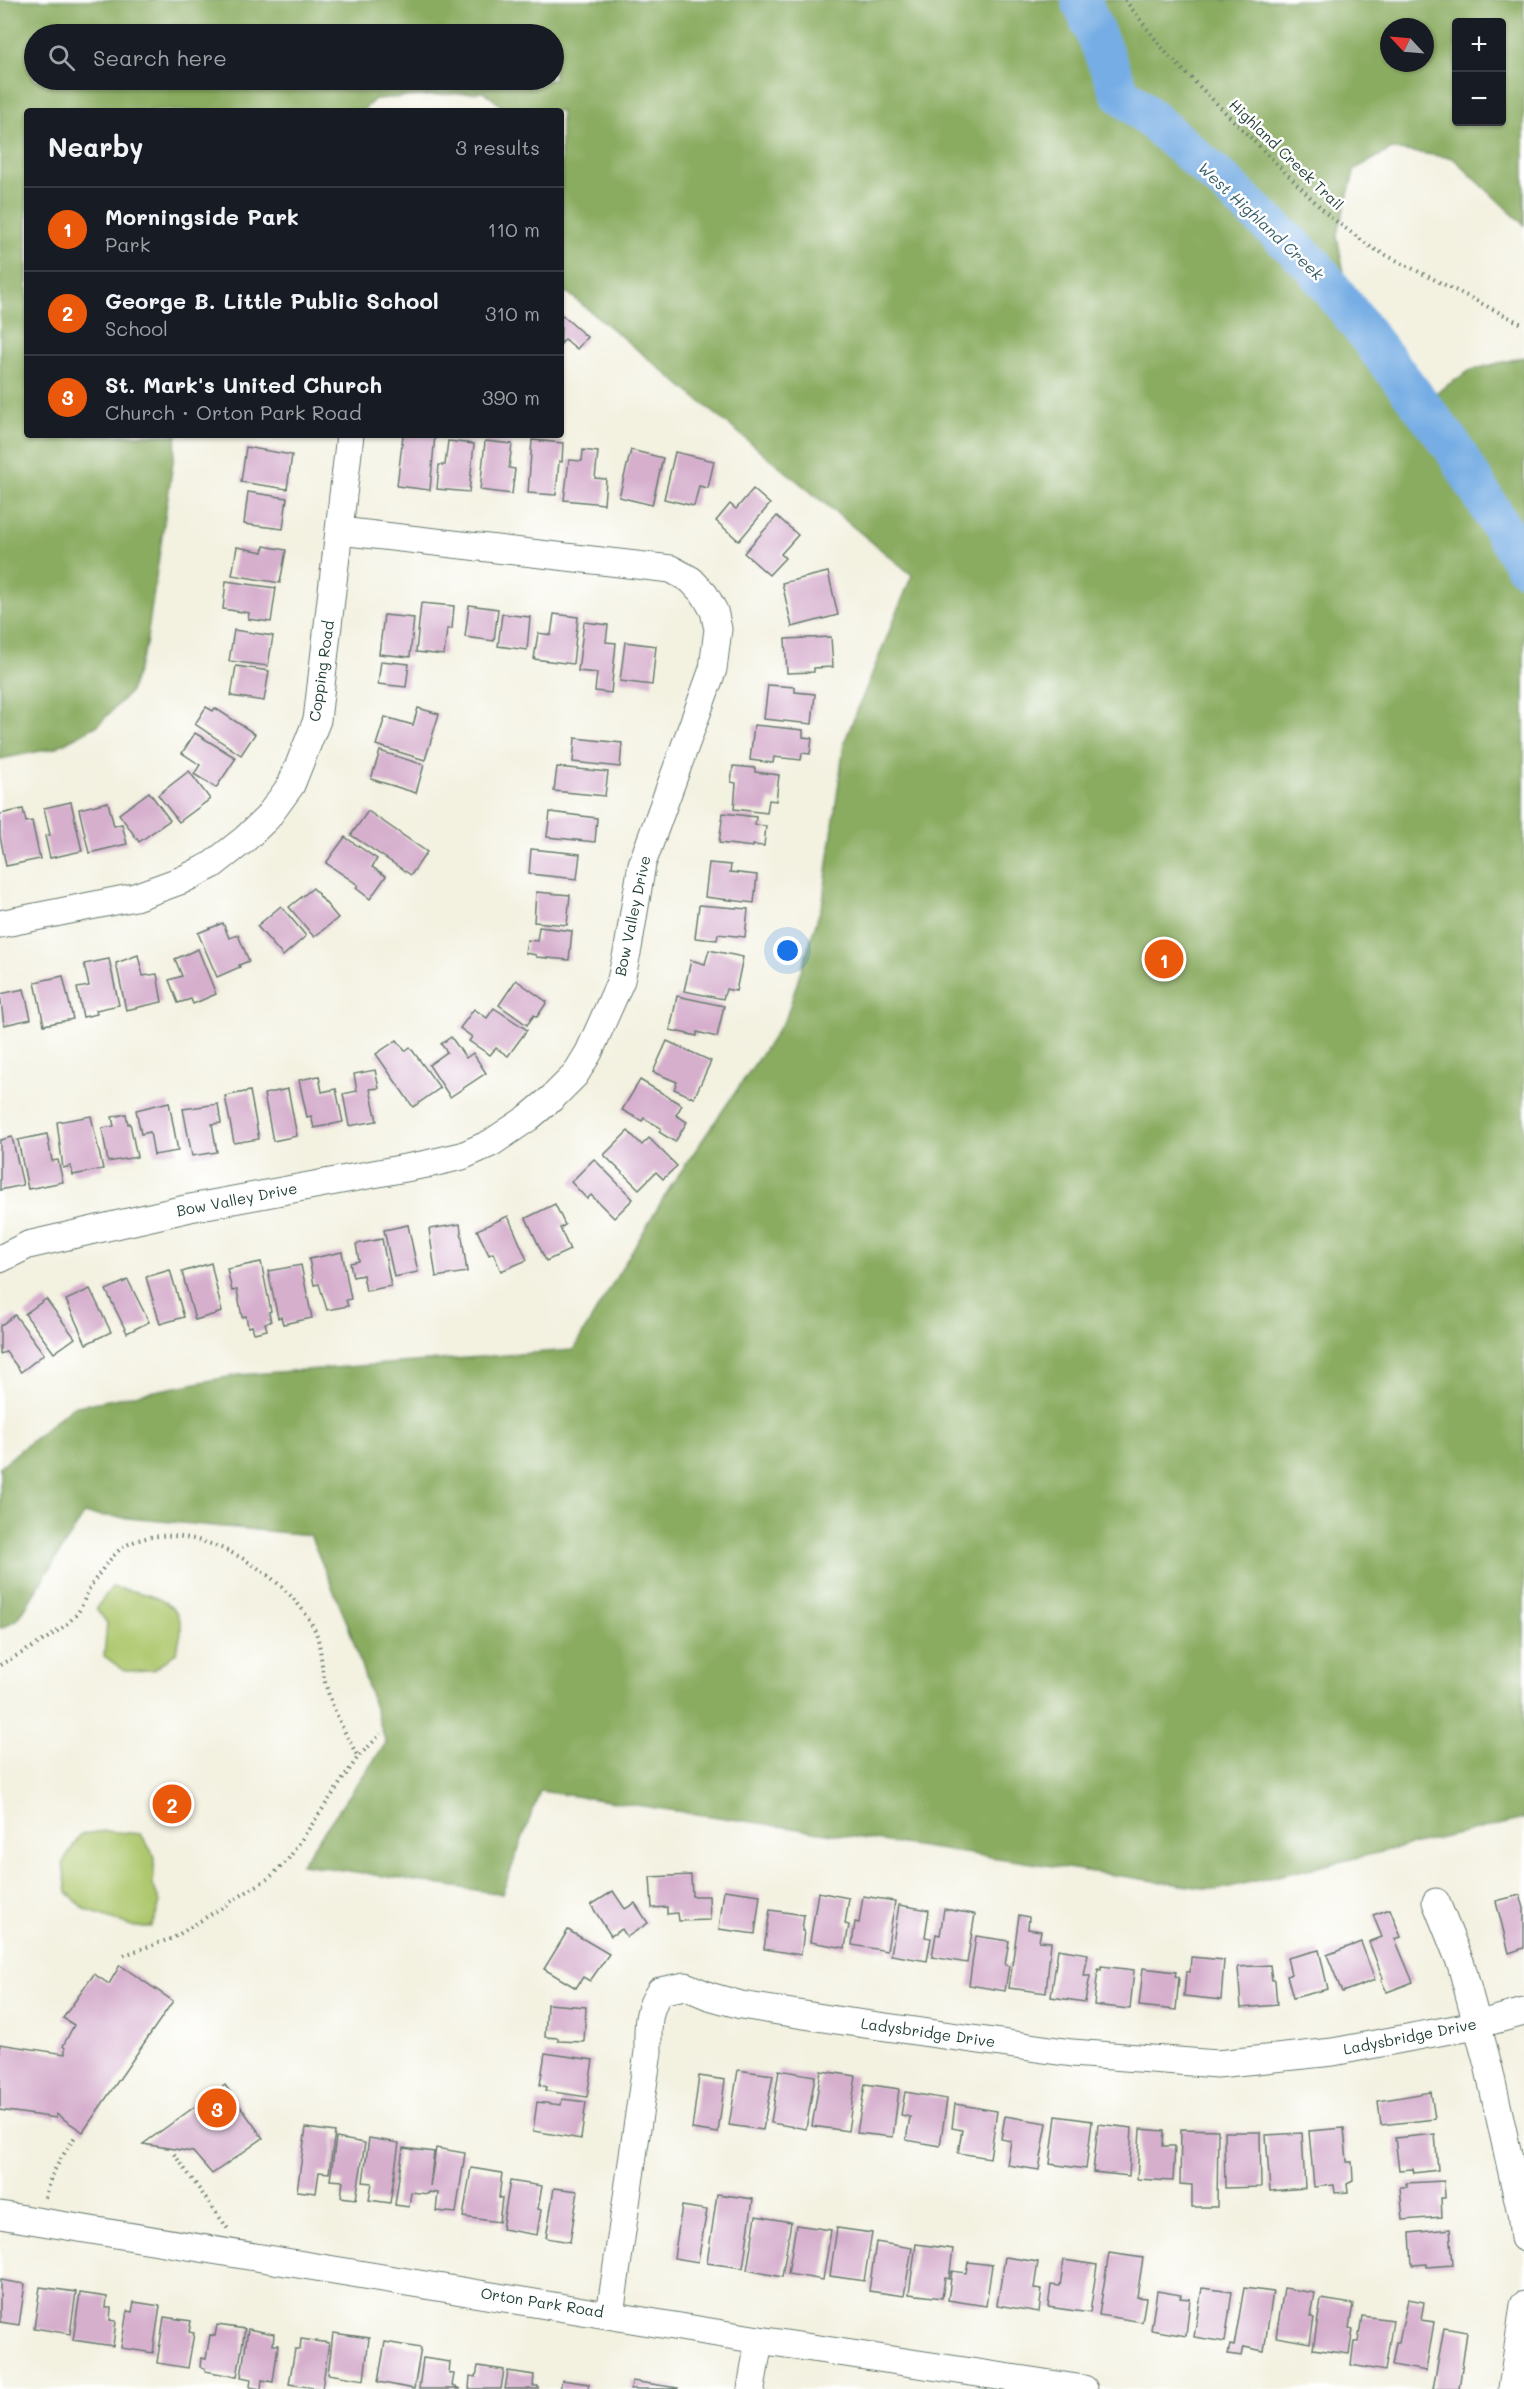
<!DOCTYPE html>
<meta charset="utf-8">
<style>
body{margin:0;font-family:Mali,sans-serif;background:#20242c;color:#f1f3f6}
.controls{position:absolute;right:18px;top:18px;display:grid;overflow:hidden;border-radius:6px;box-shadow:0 2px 4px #0004}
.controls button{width:54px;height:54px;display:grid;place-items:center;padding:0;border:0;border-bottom:2px solid #363941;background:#171b24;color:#f1f3f6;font:30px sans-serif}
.compass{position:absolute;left:1380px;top:18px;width:54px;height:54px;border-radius:50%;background:#171b24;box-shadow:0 2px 4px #0004;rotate:296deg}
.you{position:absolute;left:788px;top:951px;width:21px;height:21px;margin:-15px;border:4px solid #fff;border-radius:50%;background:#1a73e8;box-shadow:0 0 0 9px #1a73e833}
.badge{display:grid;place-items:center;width:39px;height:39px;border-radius:50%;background:#ea580c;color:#fff;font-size:20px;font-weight:700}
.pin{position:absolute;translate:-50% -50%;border:3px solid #fff;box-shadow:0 2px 6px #0006}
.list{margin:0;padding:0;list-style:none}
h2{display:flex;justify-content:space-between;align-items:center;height:78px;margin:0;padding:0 24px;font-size:26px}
h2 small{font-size:20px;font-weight:400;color:#9ea1a6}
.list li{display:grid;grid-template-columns:39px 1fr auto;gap:18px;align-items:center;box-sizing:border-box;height:84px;padding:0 24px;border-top:2px solid #363941}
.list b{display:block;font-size:22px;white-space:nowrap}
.list p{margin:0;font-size:20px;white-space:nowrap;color:#9ea1a6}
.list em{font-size:20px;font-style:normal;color:#9ea1a6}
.icon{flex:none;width:33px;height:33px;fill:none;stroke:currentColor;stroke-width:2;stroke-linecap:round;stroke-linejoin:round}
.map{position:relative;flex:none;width:1524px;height:2389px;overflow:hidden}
.search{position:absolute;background:#171b24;box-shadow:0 2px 4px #0004;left:24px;top:24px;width:540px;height:66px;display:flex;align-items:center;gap:15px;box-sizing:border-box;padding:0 21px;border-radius:33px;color:#9ea1a6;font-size:22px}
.panel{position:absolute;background:#171b24;box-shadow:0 2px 4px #0004;left:24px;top:108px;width:540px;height:330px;border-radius:6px}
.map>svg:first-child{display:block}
</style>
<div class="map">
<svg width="1524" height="2389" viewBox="0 0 1524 2389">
<rect width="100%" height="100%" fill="#fff"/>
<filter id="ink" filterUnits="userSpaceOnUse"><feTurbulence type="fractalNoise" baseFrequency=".0167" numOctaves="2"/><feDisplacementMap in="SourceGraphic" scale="12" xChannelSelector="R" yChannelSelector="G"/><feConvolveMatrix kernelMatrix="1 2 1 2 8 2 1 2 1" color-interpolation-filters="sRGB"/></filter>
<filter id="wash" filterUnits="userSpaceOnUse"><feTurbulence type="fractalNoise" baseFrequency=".008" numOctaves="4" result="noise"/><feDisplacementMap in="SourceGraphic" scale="24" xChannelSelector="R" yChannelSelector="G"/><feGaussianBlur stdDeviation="1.35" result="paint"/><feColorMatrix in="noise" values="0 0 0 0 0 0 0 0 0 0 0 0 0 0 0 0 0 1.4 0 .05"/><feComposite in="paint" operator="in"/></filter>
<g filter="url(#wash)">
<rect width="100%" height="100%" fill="#f3f1e0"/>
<!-- green -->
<g fill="#adc76c" stroke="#668250" stroke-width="1.5">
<path d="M112,1587c23,5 64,8 69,38 2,8 -4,20 -5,28l-23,17 -28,1 -21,-15 3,-33 -11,-15z"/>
<polygon points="106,1831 141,1834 155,1857 153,1884 160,1903 152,1927 135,1927 84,1909 67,1892 63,1862 81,1834"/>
</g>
<!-- forest -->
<path fill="#8aac60" stroke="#54744a" stroke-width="1.5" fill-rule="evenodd" d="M0,0h1524v225l-71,-67 -61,-9 -37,20 -18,66 9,51 18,44 43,50 27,14 37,-24 53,-13v1462l-307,71 -677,-99 -38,103 -201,-30 85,-121 -38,-118 -38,-90 -226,-21 -65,104 -19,11v-162l72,-60 166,-32 335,-25 96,-161 117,-171 37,-117 21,-158 68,-168 -344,-282 -7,-1v-181h-53l-24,-19 -109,7 -13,12h-335v324h150l-31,210 -16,47 -32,33 -43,23 -55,11zM1456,22h46v100h-46zM1389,27h36v36h-36zM34,34h520v46h-520z"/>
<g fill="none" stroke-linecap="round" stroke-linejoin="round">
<!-- river -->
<polyline stroke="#76ade4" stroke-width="40" points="1081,0 1120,92 1221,180 1314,266 1451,444 1524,565"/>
</g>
<g id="blocks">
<!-- building -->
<g fill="#d6afcd">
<polygon points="561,314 587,337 577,349 565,339 561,344"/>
<polygon points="403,435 435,435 430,490 397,486"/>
<polygon points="532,440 563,443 562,462 559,461 556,495 528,493"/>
<polygon points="448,441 474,444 469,492 437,489 439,465 445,465"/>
<polygon points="485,441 512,444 509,468 515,469 512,494 480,490"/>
<polygon points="246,447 292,455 287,489 241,482"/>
<polygon points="583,450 598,452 595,478 606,479 604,504 564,500 569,460 582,461"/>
<polygon points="631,450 663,458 652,505 619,497"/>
<polygon points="675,452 714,461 708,488 699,486 694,506 664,499"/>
<polygon points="753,489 770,504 739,541 716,521 730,504 736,509"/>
<polygon points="248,492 287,498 283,529 244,524"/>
<polygon points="777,516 798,535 781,554 785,558 769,575 744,553"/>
<polygon points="264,546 286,550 280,583 232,575 237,547 263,552"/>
<polygon points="828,572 838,615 792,627 782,583"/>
<polygon points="226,581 276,588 271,622 248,619 249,613 223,609"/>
<polygon points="421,603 454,606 452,629 447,629 444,655 416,652"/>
<polygon points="469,605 498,609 494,641 465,637"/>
<polygon points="502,614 530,617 527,650 498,646"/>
<polygon points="554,614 578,617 573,664 534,659 538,633 551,635"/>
<polygon points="384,615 414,618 410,657 379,654"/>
<polygon points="584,622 608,625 606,642 616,643 611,693 595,691 597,673 578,671"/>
<polygon points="234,630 273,636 268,666 229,661"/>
<polygon points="831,637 833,667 814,668 814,672 787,673 785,639"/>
<polygon points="625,642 656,646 652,685 620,681"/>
<polygon points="381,661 409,664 406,687 378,684"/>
<polygon points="236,666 269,671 264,701 231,696"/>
<polygon points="768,685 795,687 795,692 815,694 812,724 764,719"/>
<polygon points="206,707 213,711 215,708 255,734 241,755 195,724"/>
<polygon points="418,708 439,714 425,760 376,745 385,717 413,725"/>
<polygon points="754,725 803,730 803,737 812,738 810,754 802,753 801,760 774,757 773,763 750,760"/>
<polygon points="195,733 236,758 216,788 194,774 200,765 182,753"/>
<polygon points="575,738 622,743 620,767 573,762"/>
<polygon points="380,751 424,765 416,793 371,779"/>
<polygon points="733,766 755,768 755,772 779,775 776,801 769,800 767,813 734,809 736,783 731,782"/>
<polygon points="557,767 608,772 605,796 554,791"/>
<polygon points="189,771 210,799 179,822 158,795"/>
<polygon points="149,792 170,820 139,842 119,814"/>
<polygon points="71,802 82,851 50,858 45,836 50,835 44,808"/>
<polygon points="108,802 114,826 122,824 127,844 89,853 79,809"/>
<polygon points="23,809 26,822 32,821 40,859 6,866 0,836 0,814"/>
<polygon points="368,811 427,852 411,875 351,835"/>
<polygon points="550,812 597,818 595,842 547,837"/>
<polygon points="723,813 756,817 755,825 766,826 764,846 753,845 753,847 719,843"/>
<polygon points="345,837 377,859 372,867 386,876 370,899 356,888 358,885 326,863"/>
<polygon points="531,849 580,854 577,879 529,874"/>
<polygon points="709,863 731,865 730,872 757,875 754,903 705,897"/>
<polygon points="313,888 338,918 314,937 289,907"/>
<polygon points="536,892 570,895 567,925 534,922"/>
<polygon points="699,905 748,909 745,937 718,934 717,940 695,938"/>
<polygon points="281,906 306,936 283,956 257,926"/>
<polygon points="223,923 229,938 238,935 249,961 239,965 240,967 217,977 198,933"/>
<polygon points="539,927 572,931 569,960 536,957 536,955 525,953 527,940 537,941"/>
<polygon points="198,949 216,994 193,1004 191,999 178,1003 169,980 182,976 175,959"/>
<polygon points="709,950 743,957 736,991 726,989 723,999 684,991 691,960 705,964"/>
<polygon points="138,955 143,976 157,974 162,1002 126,1010 116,963"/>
<polygon points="109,959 119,1005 96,1010 97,1014 83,1017 77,988 89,986 84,964"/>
<polygon points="63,976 73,1019 44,1025 35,982"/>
<polygon points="516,980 547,1002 537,1017 534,1015 527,1025 499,1005"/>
<polygon points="24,989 31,1019 4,1025 0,994"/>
<polygon points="677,996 724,1006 717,1037 697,1032 697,1036 670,1030"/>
<polygon points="494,1008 527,1030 508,1056 496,1048 490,1055 469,1041 472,1037 460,1028 474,1009 487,1018"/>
<polygon points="451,1037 466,1058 473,1053 486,1073 450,1097 429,1065 447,1052 441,1044"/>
<polygon points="397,1040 405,1051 410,1047 440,1088 413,1107 376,1054"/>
<polygon points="667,1041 711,1061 694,1098 674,1089 677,1082 653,1072"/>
<polygon points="375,1070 379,1088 370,1089 377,1121 349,1126 343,1094 357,1091 354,1074"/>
<polygon points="319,1076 322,1092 336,1089 343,1122 314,1128 311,1116 307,1117 299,1080"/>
<polygon points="640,1080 682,1105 676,1115 687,1122 675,1142 659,1132 661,1128 644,1118 642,1121 622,1110"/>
<polygon points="288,1089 297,1136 273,1141 264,1094"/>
<polygon points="250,1091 259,1139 234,1143 225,1096"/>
<polygon points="169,1102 178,1151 154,1155 150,1132 141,1134 136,1110"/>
<polygon points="218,1104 221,1123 212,1124 217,1152 192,1156 183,1109"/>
<polygon points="126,1114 128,1124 130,1123 137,1157 108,1162 102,1128 114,1126 112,1117"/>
<polygon points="91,1116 103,1169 73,1175 71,1166 63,1168 57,1122"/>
<polygon points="628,1131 642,1145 649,1138 677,1166 663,1179 656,1172 639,1189 604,1155"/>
<polygon points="47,1134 52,1161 58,1160 63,1182 28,1189 18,1140"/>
<polygon points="12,1137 23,1185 0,1190 0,1140"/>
<polygon points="594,1159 633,1199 614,1218 591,1195 587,1199 571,1182"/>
<polygon points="555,1204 565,1225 560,1228 570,1250 546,1261 526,1218"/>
<polygon points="508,1216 527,1260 501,1271 493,1253 489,1255 477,1230"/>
<polygon points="460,1224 467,1272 436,1277 429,1229"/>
<polygon points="408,1225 418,1272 394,1277 384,1230"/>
<polygon points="382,1239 391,1286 366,1291 363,1275 353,1277 350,1263 359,1261 356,1244"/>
<polygon points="342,1252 351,1299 346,1300 348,1306 327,1310 319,1284 314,1285 309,1259"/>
<polygon points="261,1262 271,1311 269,1312 271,1322 265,1323 267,1330 254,1333 252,1326 248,1327 246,1316 242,1317 237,1290 232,1291 227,1269"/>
<polygon points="211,1263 222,1312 195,1320 182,1272"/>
<polygon points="301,1265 312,1318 283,1324 281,1317 278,1318 268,1271"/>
<polygon points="170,1270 184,1317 160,1324 146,1277"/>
<polygon points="128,1280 149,1322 127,1333 106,1290"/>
<polygon points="90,1289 111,1332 86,1344 66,1300"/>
<polygon points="46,1299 75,1338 54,1353 25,1314"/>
<polygon points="15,1315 44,1354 21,1372 6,1352 0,1354 0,1326"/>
<polygon points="691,1875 692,1896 709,1896 710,1920 679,1921 678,1913 667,1914 667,1907 652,1908 650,1877"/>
<polygon points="724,1890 760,1895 755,1934 719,1929"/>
<polygon points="613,1891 625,1909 635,1903 648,1923 627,1937 622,1929 611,1936 591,1905"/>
<polygon points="818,1892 849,1898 845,1924 849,1925 845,1948 810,1942"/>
<polygon points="1520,1895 1524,1908 1524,1948 1509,1953 1496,1901"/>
<polygon points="863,1896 895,1901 887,1951 852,1945 855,1922 859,1923"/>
<polygon points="899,1905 929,1910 925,1937 931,1938 927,1961 891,1955"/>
<polygon points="944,1909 975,1914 967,1963 932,1957 936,1934 940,1935"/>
<polygon points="1390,1909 1401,1937 1395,1939 1413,1982 1387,1992 1381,1980 1383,1978 1369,1942 1382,1937 1373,1915"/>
<polygon points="770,1910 804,1915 802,1931 804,1931 801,1955 764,1949"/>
<polygon points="1019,1915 1029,1917 1028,1929 1041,1931 1039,1941 1051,1942 1046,1993 1009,1988"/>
<polygon points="568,1930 609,1954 590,1981 583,1977 576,1988 544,1969"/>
<polygon points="976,1936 1009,1941 1005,1965 1009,1966 1005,1991 969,1985"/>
<polygon points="1361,1942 1375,1980 1342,1992 1327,1955"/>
<polygon points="1058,1949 1088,1954 1084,1976 1090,1976 1085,2002 1051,1997"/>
<polygon points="1319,1950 1328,1989 1293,1998 1287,1976 1291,1974 1287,1958"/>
<polygon points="1191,1957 1224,1960 1221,2000 1184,1996 1186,1972 1190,1972"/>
<polygon points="120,1965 173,2001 83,2132 56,2114 56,2118 0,2110 0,2044 65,2054 65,2048 63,2046 74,2025 63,2018 94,1974 109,1984"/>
<polygon points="1270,1965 1272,1980 1275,1980 1277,2005 1241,2008 1238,1967"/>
<polygon points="1101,1966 1134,1970 1130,2009 1094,2005 1098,1969 1101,1970"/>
<polygon points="1143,1968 1176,1972 1175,1976 1179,1977 1176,2010 1139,2006"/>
<polygon points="547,2004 586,2007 584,2042 558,2041 558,2038 545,2037"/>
<polygon points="545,2053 593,2060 587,2097 546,2091 547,2087 540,2085"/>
<polygon points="738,2070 773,2075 763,2130 729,2125"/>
<polygon points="779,2070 815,2076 806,2129 771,2123"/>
<polygon points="821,2071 856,2076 848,2131 812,2126"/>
<polygon points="699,2076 725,2080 718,2133 692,2129"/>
<polygon points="865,2084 899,2089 893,2137 857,2133"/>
<polygon points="225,2085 263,2138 212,2174 193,2152 143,2144"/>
<polygon points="905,2092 947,2099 940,2146 906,2140 910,2117 901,2115"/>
<polygon points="1431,2092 1435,2119 1381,2125 1378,2101"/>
<polygon points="562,2099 586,2102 581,2139 533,2131 537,2102 561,2105"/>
<polygon points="955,2104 997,2111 990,2158 958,2153 962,2130 952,2128"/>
<polygon points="1005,2116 1047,2123 1039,2170 1007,2165 1011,2141 1001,2139"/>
<polygon points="1056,2116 1092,2121 1086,2169 1050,2164"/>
<polygon points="1098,2124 1132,2128 1129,2176 1093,2172"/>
<polygon points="306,2128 335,2132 329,2173 319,2172 316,2193 297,2191"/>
<polygon points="1344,2128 1347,2162 1352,2162 1353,2181 1347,2184 1348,2192 1335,2193 1334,2185 1314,2187 1309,2131"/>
<polygon points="1140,2129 1164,2131 1163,2146 1175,2146 1173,2181 1137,2179"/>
<polygon points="1181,2129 1218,2130 1217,2207 1192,2207 1192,2185 1180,2184"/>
<polygon points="1224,2132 1260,2132 1261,2187 1225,2188"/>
<polygon points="1302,2133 1305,2188 1270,2191 1266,2135"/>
<polygon points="1435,2134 1438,2170 1414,2173 1413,2169 1399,2170 1395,2138"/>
<polygon points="336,2138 365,2143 356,2199 341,2197 343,2181 330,2180"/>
<polygon points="369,2138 399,2143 390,2203 369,2200 372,2183 363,2182"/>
<polygon points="403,2148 434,2152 430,2186 436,2148 465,2153 456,2213 436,2211 438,2193 429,2192 428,2194 411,2192 409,2207 395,2205"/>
<polygon points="471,2168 502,2173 499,2198 502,2198 499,2222 463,2217"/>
<polygon points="510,2181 542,2186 538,2209 541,2210 537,2235 502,2229"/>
<polygon points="1444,2181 1445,2198 1441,2198 1442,2217 1403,2220 1400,2187 1407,2187 1406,2183"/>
<polygon points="554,2188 578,2191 570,2242 546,2238"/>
<polygon points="717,2194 753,2199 743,2268 707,2263"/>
<polygon points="682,2206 707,2210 698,2262 674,2258"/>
<polygon points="756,2216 791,2222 782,2277 747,2270"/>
<polygon points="796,2225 831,2230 823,2280 788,2274"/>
<polygon points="837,2228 872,2233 864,2281 830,2276"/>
<polygon points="1450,2229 1453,2265 1427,2267 1427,2264 1412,2265 1410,2233"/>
<polygon points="876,2242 912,2248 904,2296 869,2291"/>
<polygon points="916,2244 953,2249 949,2279 945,2278 942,2298 909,2294"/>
<polygon points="1109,2253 1143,2258 1137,2297 1146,2298 1142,2322 1099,2315"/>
<polygon points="1005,2257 1038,2262 1034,2288 1042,2289 1039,2312 997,2305"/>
<polygon points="1064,2260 1097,2265 1090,2313 1048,2307 1051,2285 1060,2286"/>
<polygon points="968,2262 992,2265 986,2306 948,2300 952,2271 966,2273"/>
<polygon points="0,2280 25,2284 19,2325 0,2322"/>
<polygon points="40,2287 76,2292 70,2334 34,2328"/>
<polygon points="1202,2288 1232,2292 1225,2342 1194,2337"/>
<polygon points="1244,2288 1273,2292 1264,2351 1244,2347 1242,2356 1228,2354 1230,2345 1234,2346"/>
<polygon points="1284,2288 1315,2293 1311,2317 1314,2318 1310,2343 1276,2337"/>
<polygon points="1157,2291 1181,2295 1180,2298 1190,2299 1186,2336 1151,2330"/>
<polygon points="80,2293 107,2297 106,2308 111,2308 110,2320 116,2321 113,2346 73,2340"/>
<polygon points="1321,2299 1353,2304 1349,2328 1353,2329 1349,2354 1313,2349"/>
<polygon points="1408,2299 1424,2302 1421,2320 1434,2322 1426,2371 1392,2365 1396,2342 1399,2342"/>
<polygon points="134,2302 160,2306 153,2353 121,2348 127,2311 132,2312"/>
<polygon points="1362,2316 1393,2320 1385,2371 1351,2365 1354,2342 1358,2342"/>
<polygon points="164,2317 191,2321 189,2332 194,2333 188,2368 157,2363"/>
<polygon points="217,2325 245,2329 237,2377 205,2371 205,2368 200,2367 201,2358 206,2359 210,2335 215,2336"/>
<polygon points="1444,2328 1467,2332 1459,2389 1433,2389"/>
<polygon points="248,2329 274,2334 273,2345 278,2345 273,2382 262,2380 261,2389 250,2387 251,2379 241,2377"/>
<polygon points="333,2333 369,2338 364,2380 328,2374"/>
<polygon points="301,2339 329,2343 322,2389 289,2384 295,2349 300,2349"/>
<polygon points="385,2342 421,2348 414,2389 378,2382"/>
<polygon points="423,2358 450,2362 449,2373 454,2374 452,2386 461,2389 419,2389"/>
<polygon points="478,2366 504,2370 501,2389 469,2389 470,2376 476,2377"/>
<polygon points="508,2371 534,2375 533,2386 538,2386 538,2389 505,2389"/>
<polygon points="562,2380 589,2384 588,2389 560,2389"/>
<polygon points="632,2381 678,2388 677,2389 631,2389"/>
</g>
</g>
</g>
<g filter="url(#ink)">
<use href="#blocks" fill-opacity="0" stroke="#697c70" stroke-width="1.5"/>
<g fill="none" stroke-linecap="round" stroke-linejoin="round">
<defs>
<g id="minor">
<polyline points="0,924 135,897 182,880 212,865 244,840 267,818 291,785 317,720 350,435"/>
<polyline points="0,1259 28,1245 190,1208 427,1164 462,1156 491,1143 528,1118 552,1098 575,1075 589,1052 621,980 628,948 642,864 713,669 718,629 714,611 705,595 691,580 671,569 340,531"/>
<polyline points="1436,1902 1461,1964 1489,2069 1521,2213 1524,2238"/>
<polyline points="0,2215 759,2340 1084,2389"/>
<path d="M610,2314l38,-262c0,-23 -2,-41 12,-61l25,-5 24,10 32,9 95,15 236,33 145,11 116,-12 143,-27 48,-13"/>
<polyline points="751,2389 759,2340"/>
<polyline points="1512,2389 1524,2305"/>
</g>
</defs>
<!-- minor casing -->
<use href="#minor" stroke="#697c70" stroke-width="29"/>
<!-- path -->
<g stroke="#697c70" stroke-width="4" stroke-dasharray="1.5 4.5" stroke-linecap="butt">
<polyline points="1125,0 1167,54 1329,216 1372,248 1524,325"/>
<path d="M0,1665c26,-15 55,-28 76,-50 7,-8 9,-20 15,-29 5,-9 22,-32 31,-38 61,-40 170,26 194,85 5,13 5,30 8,45 7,29 20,53 34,79"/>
<polyline points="124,1955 173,1938 269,1878 287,1861 358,1757 381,1734"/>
<polyline points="174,2154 228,2229"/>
<path d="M45,2198c4,-24 18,-42 31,-63"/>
</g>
<!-- minor -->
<use href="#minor" stroke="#fff" stroke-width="27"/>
</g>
</g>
<g text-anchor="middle" stroke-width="5" stroke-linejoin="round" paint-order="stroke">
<!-- street labels -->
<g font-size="15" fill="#1f3d34" stroke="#fff">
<text transform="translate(1286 155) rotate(44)" y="5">Highland Creek Trail</text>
<text transform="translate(322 671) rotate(-82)" y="5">Copping Road</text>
<text transform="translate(633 916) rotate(-78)" y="5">Bow Valley Drive</text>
<text transform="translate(237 1200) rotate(-11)" y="5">Bow Valley Drive</text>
<text transform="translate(928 2033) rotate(8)" y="5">Ladysbridge Drive</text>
<text transform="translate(1410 2037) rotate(-11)" y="5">Ladysbridge Drive</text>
<text transform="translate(542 2303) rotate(9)" y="5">Orton Park Road</text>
</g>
<!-- water labels -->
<g font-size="16" font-style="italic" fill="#395f69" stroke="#fff">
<text transform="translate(1261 221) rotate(43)" y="6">West Highland Creek</text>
</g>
</g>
</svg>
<div class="controls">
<button>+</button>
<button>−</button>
</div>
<svg class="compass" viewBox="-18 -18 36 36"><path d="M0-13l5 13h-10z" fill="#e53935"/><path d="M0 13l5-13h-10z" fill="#9ea1a6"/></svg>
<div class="you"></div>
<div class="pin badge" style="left:1164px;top:959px">1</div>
<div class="pin badge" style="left:172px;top:1804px">2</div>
<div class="pin badge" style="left:217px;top:2108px">3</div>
<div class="search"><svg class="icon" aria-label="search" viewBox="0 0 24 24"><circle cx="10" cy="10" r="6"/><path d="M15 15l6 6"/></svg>Search here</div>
<section class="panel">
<h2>Nearby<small>3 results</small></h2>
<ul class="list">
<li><span class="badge">1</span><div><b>Morningside Park</b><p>Park</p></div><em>110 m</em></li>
<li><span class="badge">2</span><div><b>George B. Little Public School</b><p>School</p></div><em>310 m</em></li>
<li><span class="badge">3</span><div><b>St. Mark's United Church</b><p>Church · Orton Park Road</p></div><em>390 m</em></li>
</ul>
</section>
</div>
